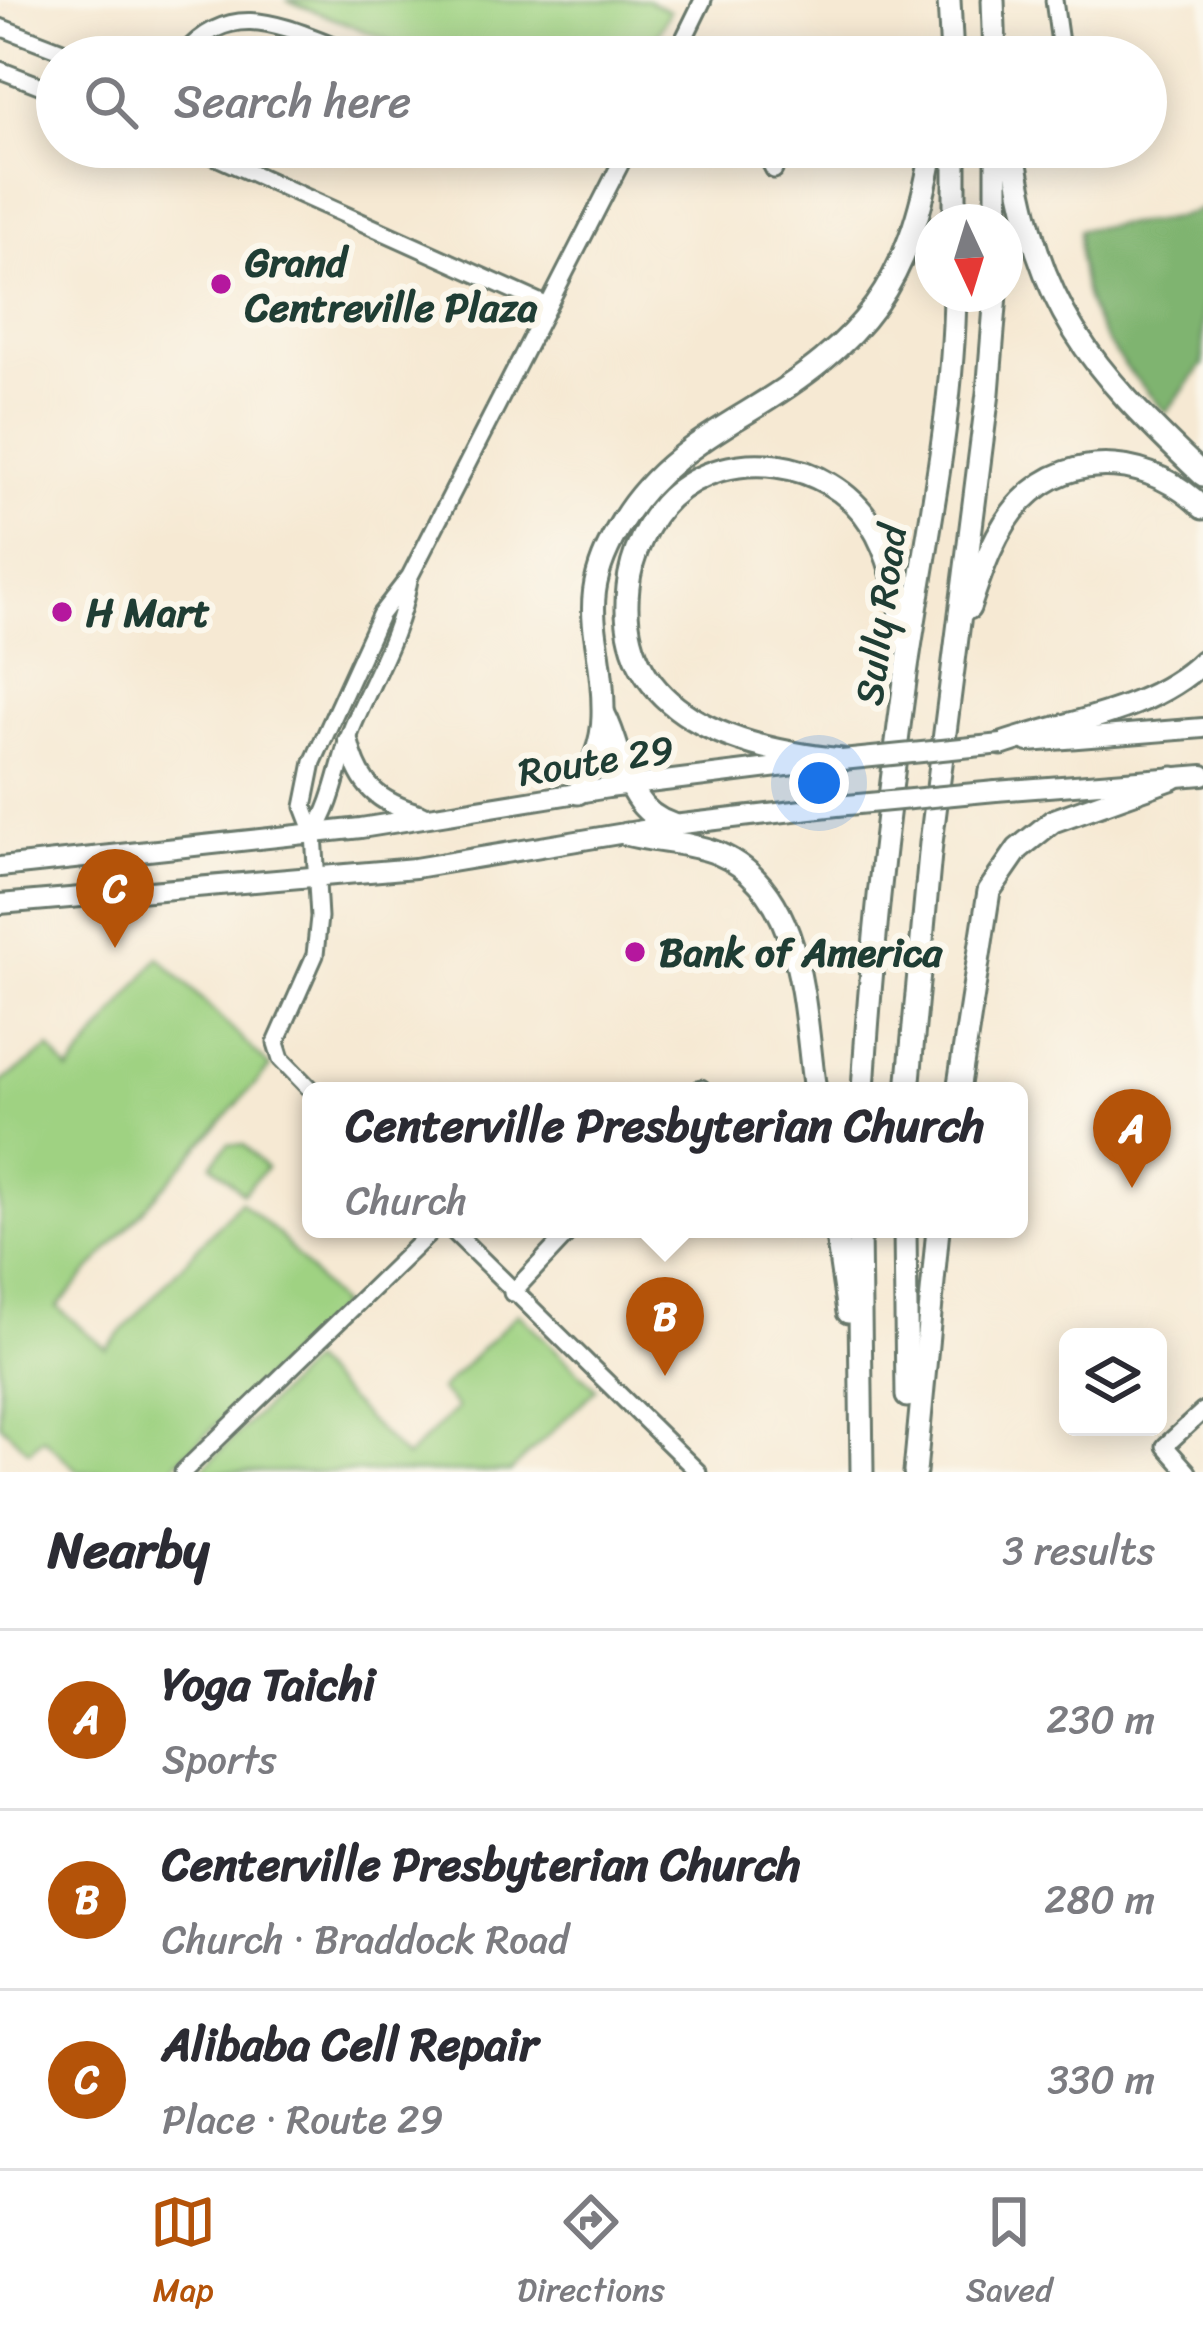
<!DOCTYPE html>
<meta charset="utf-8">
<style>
body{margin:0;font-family:Sriracha,sans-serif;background:#f7f7f7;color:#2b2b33}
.controls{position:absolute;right:36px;bottom:36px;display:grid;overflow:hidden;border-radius:18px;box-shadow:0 6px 30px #0003}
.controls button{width:108px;height:108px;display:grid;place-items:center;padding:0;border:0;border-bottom:3px solid #e1e1e2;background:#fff;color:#2b2b33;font:60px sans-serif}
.compass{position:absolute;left:915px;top:204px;width:108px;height:108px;border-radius:50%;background:#fff;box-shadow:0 6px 30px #0003;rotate:176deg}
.you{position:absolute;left:819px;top:783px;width:42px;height:42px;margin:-30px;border:9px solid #fff;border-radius:50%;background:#1a73e8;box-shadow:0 0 0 18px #1a73e833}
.badge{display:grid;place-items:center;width:78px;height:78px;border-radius:50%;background:#b45309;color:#fff;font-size:39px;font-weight:700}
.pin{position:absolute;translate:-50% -99px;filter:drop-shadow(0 3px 6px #0008)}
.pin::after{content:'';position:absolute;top:63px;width:42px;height:36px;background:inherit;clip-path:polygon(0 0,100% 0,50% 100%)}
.popup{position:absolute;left:302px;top:1082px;width:726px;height:156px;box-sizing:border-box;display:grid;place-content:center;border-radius:18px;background:#fff;filter:drop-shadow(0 3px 9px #0005);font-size:39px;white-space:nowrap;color:#7c7c81}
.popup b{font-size:45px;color:#2b2b33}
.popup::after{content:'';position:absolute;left:50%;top:100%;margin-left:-24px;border:24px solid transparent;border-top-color:#fff}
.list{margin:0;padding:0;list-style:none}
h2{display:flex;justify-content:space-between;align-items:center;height:156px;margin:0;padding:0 48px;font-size:51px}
h2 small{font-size:39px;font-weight:400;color:#7c7c81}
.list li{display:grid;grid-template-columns:78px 1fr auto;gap:36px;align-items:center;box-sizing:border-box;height:180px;padding:0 48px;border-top:3px solid #e1e1e2}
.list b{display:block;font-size:45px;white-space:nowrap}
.list p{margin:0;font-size:39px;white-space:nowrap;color:#7c7c81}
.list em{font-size:39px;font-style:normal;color:#7c7c81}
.icon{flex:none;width:66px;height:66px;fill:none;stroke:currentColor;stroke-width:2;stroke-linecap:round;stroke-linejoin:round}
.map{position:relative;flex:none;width:1203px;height:1472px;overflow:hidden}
.search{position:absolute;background:#fff;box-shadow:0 6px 30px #0003;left:36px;right:36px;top:36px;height:132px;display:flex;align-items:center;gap:30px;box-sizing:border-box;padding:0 42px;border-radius:66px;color:#7c7c81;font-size:45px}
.sheet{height:696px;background:#fff}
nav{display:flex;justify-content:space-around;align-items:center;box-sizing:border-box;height:168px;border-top:3px solid #e1e1e2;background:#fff;font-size:33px;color:#7c7c81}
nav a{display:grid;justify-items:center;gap:6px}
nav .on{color:#b45309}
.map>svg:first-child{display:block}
</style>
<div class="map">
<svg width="1203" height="1472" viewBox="0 0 1203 1472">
<rect width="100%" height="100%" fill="#fbf7ec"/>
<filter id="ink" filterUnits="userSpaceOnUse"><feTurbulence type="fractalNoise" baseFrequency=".00833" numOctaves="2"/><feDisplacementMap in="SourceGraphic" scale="24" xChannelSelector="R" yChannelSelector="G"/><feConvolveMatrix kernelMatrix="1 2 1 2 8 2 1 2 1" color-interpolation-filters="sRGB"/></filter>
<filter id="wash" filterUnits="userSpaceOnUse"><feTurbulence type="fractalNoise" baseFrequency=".004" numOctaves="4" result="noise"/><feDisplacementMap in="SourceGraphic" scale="48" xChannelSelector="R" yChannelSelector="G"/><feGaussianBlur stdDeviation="2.7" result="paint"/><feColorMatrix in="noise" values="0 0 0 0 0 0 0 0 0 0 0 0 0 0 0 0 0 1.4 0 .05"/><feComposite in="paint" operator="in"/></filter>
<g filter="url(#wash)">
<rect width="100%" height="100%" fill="#f6e9d3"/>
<!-- green -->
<g fill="#9fd282" stroke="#5f885b" stroke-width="3">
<polygon points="286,0 647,0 670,11 648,53 643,50 639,57 431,57"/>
<polygon points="159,957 270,1067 57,1307 106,1349 240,1201 279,1235 340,1306 167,1472 79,1472 43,1438 29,1451 0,1424 0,1083 50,1048 69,1072"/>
<polygon points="228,1144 244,1145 266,1168 243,1193 212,1164"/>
<polygon points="518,1313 596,1389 510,1472 199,1472 310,1362 406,1458 457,1408 440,1390"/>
</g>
<!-- forest -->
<path fill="#7fb470" stroke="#4f7852" stroke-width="3" d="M1203,208v156l-37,49c-55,-63 -89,-92 -87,-183 43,-8 85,-4 124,-22z"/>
</g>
<g filter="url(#ink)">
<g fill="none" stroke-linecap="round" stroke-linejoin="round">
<defs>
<g id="minor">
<polyline points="1054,0 1062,57"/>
<polyline points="0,27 78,57"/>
<path d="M183,55c47,-55 95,-31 155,-8"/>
<polyline points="675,57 703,0"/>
<polyline points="0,70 57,92"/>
<polyline points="194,147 546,305"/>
<polyline points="762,147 774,170"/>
<path d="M314,833c21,-32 24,-69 38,-105 21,-51 48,-93 57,-148"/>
<polyline points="312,1091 281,1059 276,1043 315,955 319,917 314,833 304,807 313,762 380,615 410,576 629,147"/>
<polyline points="698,1091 701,1088"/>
<polyline points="451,1229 698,1472"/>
<polyline points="512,1293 572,1229"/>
<polyline points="183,1472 434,1229"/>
<polyline points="1188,1472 1165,1446 1203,1411"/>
</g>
<g id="major">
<path d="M348,740c11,46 29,62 74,75"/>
<polyline points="1028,742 1203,728"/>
<polyline points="996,791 1203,775"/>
<polyline points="0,867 361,828 608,788 819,762"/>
<polyline points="0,904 415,868 673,825 837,806"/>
</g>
<g id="highway">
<polyline points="949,0 952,57"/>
<polyline points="993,0 995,57"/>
<polyline points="955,147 955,222"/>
<polyline points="997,147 997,222"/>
<path d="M1013,147c26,163 74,218 190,328"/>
<path d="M969,608c12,-36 26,-79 53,-107 52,-54 133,-42 181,7"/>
<path d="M604,714c22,42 17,94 69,111"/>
<path d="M1002,744c67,-23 149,-32 201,-83"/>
<path d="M842,760c-101,-10 -228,-44 -214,-173 3,-31 19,-67 42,-89 58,-54 159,-40 201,26 21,33 29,76 33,114"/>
<path d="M578,793c13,-25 25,-49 25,-78 2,-82 -33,-110 20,-195 30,-49 76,-79 123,-107 121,-73 162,-126 187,-266"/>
<path d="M626,834c30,8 63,8 91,19 89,37 86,157 98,238"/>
<path d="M863,1091c8,-140 24,-279 43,-417 18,-126 47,-252 49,-380"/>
<polyline points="908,1091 931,843 988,393 996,294"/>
<polyline points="958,1091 989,891 1018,849 1053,821 1173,778"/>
<polyline points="836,1229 848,1312"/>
<polyline points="859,1229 862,1472"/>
<polyline points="905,1229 907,1396"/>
<polyline points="915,1472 938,1229"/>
</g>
</defs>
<!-- minor casing -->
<use href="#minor" stroke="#6a796c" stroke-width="21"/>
<!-- major casing -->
<use href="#major" stroke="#6a796c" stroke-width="24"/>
<!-- highway casing -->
<use href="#highway" stroke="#6a796c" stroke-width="27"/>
<!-- minor -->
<use href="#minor" stroke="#fff" stroke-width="15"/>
<!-- major -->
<use href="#major" stroke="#fff" stroke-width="18"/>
<!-- highway -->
<use href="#highway" stroke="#fff" stroke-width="21"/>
<defs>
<g id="major-bridge">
<polyline points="842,760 1002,744"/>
<polyline points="837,806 996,791"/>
</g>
</defs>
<!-- major-bridge casing -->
<use href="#major-bridge" stroke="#6a796c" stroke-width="24" stroke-linecap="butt"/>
<!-- major-bridge -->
<use href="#major-bridge" stroke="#fff" stroke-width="18"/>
</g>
</g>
<!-- markers -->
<g fill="#b5179e" stroke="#fbf7ec" stroke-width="4.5">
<circle cx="221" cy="284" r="12"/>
<circle cx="62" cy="612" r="12"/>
<circle cx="635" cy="952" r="12"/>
</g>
<g text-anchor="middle" stroke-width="12" stroke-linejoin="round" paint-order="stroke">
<!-- poi labels -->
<g font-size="39" font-weight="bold" fill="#1f3d34" stroke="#fbf7ec" text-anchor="start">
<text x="245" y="276">Grand<tspan x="245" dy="45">Centreville Plaza</tspan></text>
<text x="86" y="626">H Mart</text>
<text x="659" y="966">Bank of America</text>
</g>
<!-- street labels -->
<g font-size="39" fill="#1f3d34" stroke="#fbf7ec">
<text transform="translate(880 615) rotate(-82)" y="14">Sully Road</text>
<text transform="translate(596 760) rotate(-9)" y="14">Route 29</text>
</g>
</g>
</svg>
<div class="controls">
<button><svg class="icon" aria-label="layers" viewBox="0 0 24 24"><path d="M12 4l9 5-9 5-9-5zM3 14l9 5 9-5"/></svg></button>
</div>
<svg class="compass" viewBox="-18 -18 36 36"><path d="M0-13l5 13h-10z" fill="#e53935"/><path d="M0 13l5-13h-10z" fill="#7c7c81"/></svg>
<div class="you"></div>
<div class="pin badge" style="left:1132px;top:1188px">A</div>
<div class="pin badge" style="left:665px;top:1376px">B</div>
<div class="popup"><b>Centerville Presbyterian Church</b>Church</div>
<div class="pin badge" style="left:115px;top:948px">C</div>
<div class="search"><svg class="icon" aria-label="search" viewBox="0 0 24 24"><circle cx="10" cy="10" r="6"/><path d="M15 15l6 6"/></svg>Search here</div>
</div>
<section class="sheet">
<h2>Nearby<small>3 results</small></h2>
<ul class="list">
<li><span class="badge">A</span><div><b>Yoga Taichi</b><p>Sports</p></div><em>230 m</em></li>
<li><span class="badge">B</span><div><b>Centerville Presbyterian Church</b><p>Church · Braddock Road</p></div><em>280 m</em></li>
<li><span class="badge">C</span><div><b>Alibaba Cell Repair</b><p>Place · Route 29</p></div><em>330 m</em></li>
</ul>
</section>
<nav>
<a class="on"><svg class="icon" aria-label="map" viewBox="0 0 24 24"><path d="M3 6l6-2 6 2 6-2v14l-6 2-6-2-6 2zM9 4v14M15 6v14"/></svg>Map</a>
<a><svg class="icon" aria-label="directions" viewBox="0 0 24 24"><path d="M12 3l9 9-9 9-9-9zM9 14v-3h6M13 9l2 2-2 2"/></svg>Directions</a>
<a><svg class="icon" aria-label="saved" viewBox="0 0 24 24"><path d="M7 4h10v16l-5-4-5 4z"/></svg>Saved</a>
</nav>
